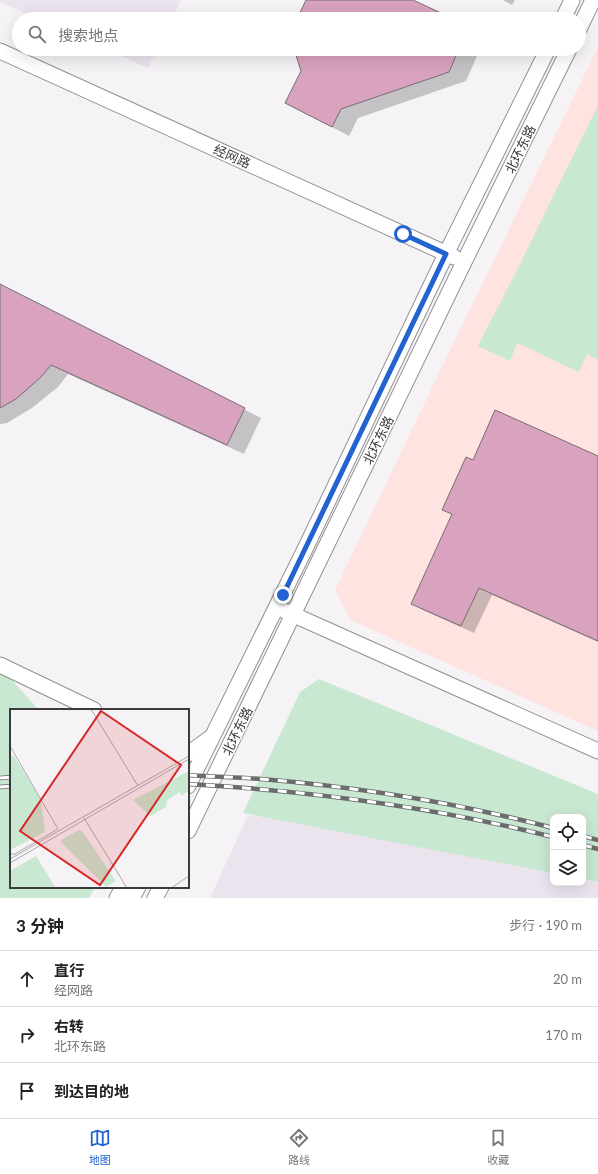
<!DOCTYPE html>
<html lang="zh">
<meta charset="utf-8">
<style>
body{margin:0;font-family:Lato,"Noto Sans SC",sans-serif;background:#f2f2f2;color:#222}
.controls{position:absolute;right:12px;bottom:12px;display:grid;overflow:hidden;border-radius:8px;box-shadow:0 4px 16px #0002}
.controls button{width:36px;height:36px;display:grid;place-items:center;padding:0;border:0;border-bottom:1px solid #e0e0e0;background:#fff;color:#222;font:20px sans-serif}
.stop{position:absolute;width:12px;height:12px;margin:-9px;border:3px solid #2263cf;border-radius:50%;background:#fff}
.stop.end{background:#2263cf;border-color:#fff;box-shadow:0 1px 4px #0008}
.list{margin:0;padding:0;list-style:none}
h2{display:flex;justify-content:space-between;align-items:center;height:52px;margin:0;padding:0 16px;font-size:17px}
h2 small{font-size:13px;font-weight:400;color:#767676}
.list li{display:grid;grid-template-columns:26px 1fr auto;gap:12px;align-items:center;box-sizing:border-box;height:56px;padding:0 16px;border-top:1px solid #e0e0e0}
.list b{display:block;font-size:15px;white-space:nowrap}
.list p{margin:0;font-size:13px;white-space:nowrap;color:#767676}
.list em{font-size:13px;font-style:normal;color:#767676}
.icon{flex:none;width:22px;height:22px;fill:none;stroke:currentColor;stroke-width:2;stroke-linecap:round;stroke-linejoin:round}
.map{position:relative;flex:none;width:598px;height:898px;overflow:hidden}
.search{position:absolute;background:#fff;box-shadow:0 4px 16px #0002;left:12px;right:12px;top:12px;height:44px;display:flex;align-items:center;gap:10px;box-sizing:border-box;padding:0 14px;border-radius:22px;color:#767676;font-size:15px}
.sheet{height:220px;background:#fff}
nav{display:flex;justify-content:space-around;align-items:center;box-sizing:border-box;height:56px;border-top:1px solid #e0e0e0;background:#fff;font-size:11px;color:#767676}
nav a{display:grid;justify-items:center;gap:2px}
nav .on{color:#2263cf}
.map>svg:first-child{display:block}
</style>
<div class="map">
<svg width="598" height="898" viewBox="0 0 598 898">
<rect width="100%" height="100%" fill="#f6f3f7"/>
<!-- built -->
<g fill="#ebe4ef">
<polygon points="0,0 181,0 172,19 38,19 0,2"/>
<polygon points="106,49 157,49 148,68"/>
<polygon points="248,815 420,840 553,870 553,883 583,883 583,878 598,882 598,898 210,898"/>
</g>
<!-- industrial -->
<polygon fill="#fee3e1" points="598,47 598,731 350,620 335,590 450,350"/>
<!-- green -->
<g fill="#c8e8d1">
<polygon points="598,105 598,360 587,354 579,372 517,343 510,361 478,346 521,262"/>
<polygon points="0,667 39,710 11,710 11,887 95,887 89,898 0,898"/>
<polygon points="319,679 598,794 598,882 583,879 583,817 553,817 553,873 243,813 300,692"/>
</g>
<!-- shadow -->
<g fill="#0003">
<polygon points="503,0 515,0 512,5"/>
<polygon points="295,49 480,49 466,81 358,118 349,136 286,103 302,71"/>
<polygon points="0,285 261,418 244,454 68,374 58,387 32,408 7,423 0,424"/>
<polygon points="598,457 598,642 492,595 474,633 425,611 413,604 453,515 444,509 473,461"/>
</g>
<!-- building -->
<g fill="#d9a2be" stroke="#746f71">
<polygon points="306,0 413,0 454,19 297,19"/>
<polygon points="294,49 459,49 449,72 341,109 332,127 285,103 301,71"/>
<polygon points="0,284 245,408 227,445 51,365 41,377 16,399 0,408"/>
<polygon points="495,410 598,456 598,641 479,588 461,626 411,604 452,514 442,510 466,457 473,460"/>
</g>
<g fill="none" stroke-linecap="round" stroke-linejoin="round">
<defs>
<g id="minor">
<polyline points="563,19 572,0"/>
<polyline points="579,29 593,0"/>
<polyline points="0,51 454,257"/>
<polyline points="285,611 598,751"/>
<polyline points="0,665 94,710"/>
<polyline points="188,754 210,738"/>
<polyline points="188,786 306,547 446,254 548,49"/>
<polyline points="188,831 464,262 569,49"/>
<polyline points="117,898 123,887"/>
<polyline points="132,898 138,887"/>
<polyline points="155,898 161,887"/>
</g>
</defs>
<!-- minor casing -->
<use href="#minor" stroke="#949196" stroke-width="17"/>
<!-- minor -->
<use href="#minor" stroke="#fff" stroke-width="15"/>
<defs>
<g id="rail">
<path d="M188,775c24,2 48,2 73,4 97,8 197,24 292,49"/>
<polyline points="0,778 11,777"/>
<path d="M188,784c123,7 246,23 365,53"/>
<polyline points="0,787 11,786"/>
<polyline points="583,836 598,840"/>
<polyline points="583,845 598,849"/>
</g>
</defs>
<!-- rail casing -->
<use href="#rail" stroke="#6c6b6d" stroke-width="4.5"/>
<!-- rail -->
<use href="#rail" stroke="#fff" stroke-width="3" stroke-dasharray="9" stroke-linecap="butt"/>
</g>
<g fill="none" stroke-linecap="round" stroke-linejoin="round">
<!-- route -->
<polyline stroke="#2263cf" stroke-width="5" points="283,595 446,254 403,234"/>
</g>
<g text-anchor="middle" stroke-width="3" stroke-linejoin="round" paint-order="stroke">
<!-- street labels -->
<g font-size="13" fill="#3b3a3c" stroke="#fff">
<text transform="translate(520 149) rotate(-64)" y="5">北环东路</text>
<text transform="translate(232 156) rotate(24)" y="5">经网路</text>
<text transform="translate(378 440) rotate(-64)" y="5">北环东路</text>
<text transform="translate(237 731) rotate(-64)" y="5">北环东路</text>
</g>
</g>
<!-- overview -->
<g transform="translate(10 709)">
<rect width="179" height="179" fill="#f6f3f7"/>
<path d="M4,47l27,44 4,32 -35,18v-93zM179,62v20l-8,5 -1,-4 -13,8 -1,7 -16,9 -17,-16zM69,121l3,1 34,50 -10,6 -46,-46zM26,147l19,31 -42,1 -3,-5v-12z" fill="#c8e8d1"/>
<path fill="none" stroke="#aba9ac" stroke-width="1" d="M81,0l47,77M0,37l48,83M74,109l43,70M0,145h5l43,-25M0,150l179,-103M0,154l179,-104M161,179l18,-12"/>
<path fill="#d62828" fill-opacity="0.15" stroke="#d62828" stroke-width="2" d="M91,2l80,54 -81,120 -80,-54z"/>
<rect width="179" height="179" fill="none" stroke="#3b3a3c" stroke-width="2"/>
</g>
</svg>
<div class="controls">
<button><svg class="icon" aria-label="locate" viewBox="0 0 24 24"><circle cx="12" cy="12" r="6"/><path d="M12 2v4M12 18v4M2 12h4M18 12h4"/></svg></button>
<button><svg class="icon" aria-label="layers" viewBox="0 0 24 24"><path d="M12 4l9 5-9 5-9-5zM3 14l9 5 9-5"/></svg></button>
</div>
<div class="stop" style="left:403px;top:234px"></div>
<div class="stop end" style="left:283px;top:595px"></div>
<div class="search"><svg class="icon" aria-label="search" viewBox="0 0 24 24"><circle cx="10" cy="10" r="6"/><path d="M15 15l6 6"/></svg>搜索地点</div>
</div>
<section class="sheet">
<h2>3 分钟<small>步行 · 190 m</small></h2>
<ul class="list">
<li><svg class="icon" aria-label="ahead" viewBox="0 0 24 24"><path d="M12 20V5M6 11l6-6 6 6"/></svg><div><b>直行</b><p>经网路</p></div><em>20 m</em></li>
<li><svg class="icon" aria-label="right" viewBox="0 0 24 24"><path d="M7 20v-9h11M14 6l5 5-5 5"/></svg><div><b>右转</b><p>北环东路</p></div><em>170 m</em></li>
<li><svg class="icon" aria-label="arrive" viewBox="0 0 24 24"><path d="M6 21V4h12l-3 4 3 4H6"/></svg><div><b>到达目的地</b></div></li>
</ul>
</section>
<nav>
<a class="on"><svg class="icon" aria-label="map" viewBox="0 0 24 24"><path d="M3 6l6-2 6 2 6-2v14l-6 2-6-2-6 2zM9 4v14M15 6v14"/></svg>地图</a>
<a><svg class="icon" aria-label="directions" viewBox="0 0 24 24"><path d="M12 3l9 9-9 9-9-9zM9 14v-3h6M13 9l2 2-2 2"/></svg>路线</a>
<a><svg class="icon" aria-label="saved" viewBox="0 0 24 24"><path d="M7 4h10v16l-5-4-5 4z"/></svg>收藏</a>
</nav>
